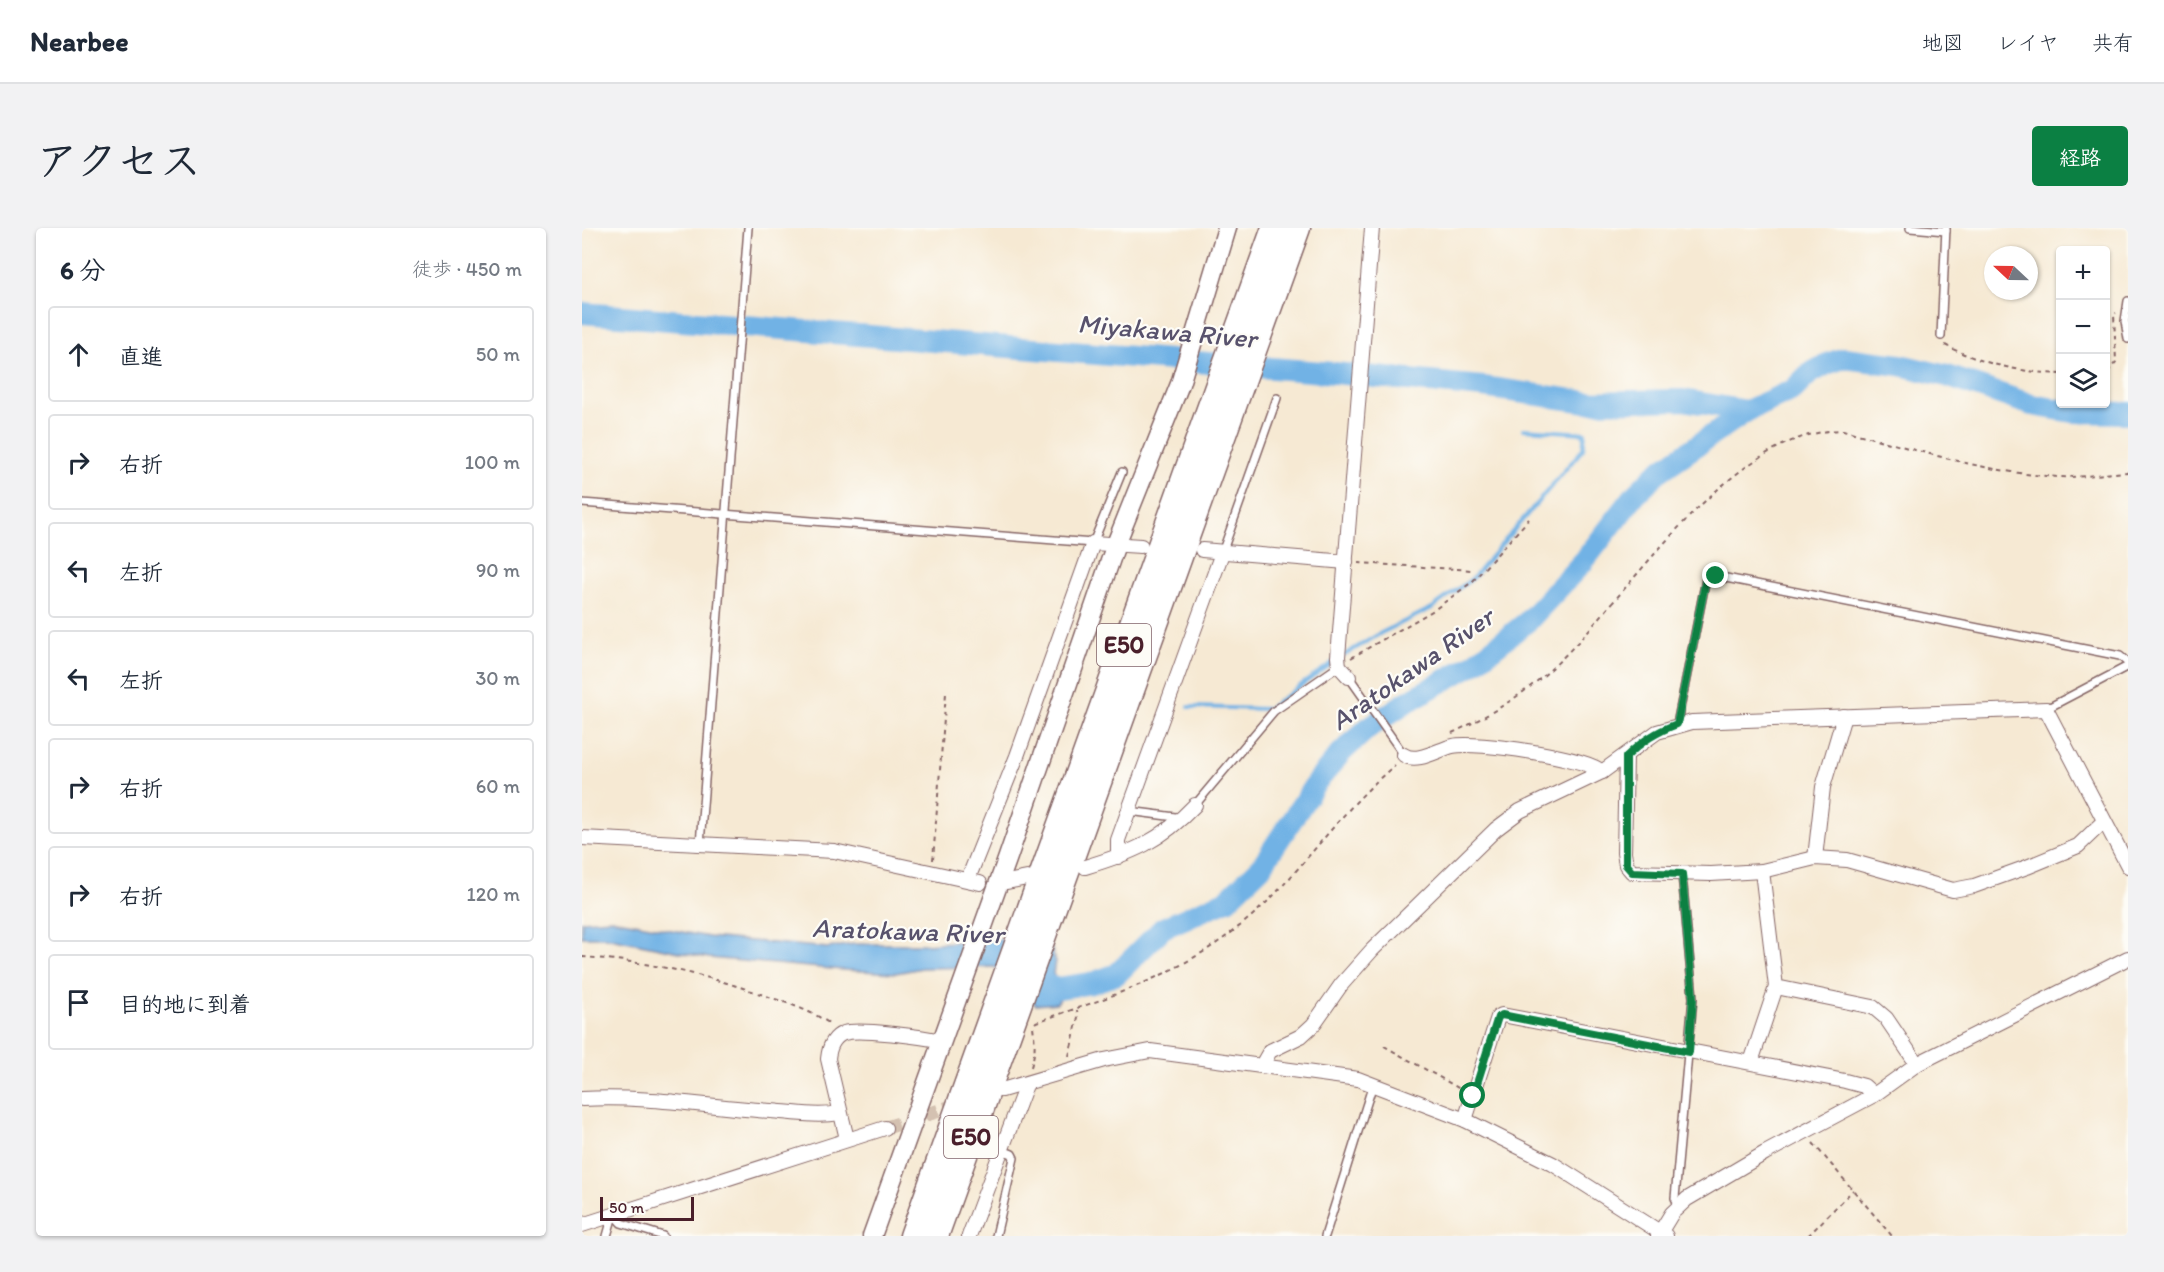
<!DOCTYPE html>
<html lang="ja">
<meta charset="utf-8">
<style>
body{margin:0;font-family:Itim,"Klee One",sans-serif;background:#f2f2f3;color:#1f2937}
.controls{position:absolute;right:18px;top:18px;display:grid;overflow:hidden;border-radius:6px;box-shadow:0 2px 4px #0004}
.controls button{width:54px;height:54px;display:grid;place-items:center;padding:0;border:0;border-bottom:2px solid #e0e1e3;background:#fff;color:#1f2937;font:30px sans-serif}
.compass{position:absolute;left:1402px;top:18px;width:54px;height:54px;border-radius:50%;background:#fff;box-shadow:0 2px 4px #0004;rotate:292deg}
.scale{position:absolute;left:18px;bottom:15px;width:94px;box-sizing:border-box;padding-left:6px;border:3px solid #4a1f2b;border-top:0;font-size:16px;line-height:21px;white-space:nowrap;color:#4a1f2b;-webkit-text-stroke:4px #fdfcf7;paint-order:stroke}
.stop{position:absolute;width:18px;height:18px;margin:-14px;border:4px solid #0b8043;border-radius:50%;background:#fff}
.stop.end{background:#0b8043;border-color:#fff;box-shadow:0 2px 6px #0008}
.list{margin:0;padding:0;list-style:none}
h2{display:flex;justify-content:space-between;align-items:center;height:78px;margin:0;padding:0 24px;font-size:26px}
h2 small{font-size:20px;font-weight:400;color:#747a83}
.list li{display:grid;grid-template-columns:39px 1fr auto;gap:18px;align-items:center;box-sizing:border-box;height:96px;margin:0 12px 12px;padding:0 12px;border:2px solid #e0e1e3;border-radius:6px}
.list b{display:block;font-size:22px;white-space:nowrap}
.list em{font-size:20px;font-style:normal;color:#747a83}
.icon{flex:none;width:33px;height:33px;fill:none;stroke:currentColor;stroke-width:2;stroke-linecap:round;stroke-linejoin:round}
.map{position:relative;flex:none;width:1546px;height:1008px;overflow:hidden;border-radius:6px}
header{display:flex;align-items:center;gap:36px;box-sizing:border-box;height:84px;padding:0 30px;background:#fff;border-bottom:2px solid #e0e1e3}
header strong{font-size:28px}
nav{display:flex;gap:33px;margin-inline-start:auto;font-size:21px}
.intro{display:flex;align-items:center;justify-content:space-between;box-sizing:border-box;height:144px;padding:0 36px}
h1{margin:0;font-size:42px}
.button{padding:15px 27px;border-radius:6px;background:#0b8043;color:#fff;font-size:21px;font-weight:700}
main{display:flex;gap:36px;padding:0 36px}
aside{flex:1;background:#fff;border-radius:6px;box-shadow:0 2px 4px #0004}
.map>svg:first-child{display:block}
</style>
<header>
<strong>Nearbee</strong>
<nav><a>地図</a><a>レイヤ</a><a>共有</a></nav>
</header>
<div class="intro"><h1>アクセス</h1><a class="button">経路</a></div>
<main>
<aside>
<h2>6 分<small>徒歩 · 450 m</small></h2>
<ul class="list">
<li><svg class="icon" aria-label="ahead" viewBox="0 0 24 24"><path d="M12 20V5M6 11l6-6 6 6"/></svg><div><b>直進</b></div><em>50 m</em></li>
<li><svg class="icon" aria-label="right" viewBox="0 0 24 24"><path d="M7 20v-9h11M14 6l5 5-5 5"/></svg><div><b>右折</b></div><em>100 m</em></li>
<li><svg class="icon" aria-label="left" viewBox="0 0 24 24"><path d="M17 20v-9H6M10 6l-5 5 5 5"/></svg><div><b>左折</b></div><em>90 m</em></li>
<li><svg class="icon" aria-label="left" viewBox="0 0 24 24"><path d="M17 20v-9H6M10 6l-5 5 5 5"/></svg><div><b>左折</b></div><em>30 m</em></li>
<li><svg class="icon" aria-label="right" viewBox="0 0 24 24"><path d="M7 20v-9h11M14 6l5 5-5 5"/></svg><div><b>右折</b></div><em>60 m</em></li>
<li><svg class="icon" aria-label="right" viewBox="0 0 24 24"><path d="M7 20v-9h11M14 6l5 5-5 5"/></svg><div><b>右折</b></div><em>120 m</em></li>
<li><svg class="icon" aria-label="arrive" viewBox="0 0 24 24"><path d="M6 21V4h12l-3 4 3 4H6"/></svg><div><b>目的地に到着</b></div></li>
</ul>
</aside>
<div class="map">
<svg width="1546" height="1008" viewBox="0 0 1546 1008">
<rect width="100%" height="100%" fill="#fdfcf7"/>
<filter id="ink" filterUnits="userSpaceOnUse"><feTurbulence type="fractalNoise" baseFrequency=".0167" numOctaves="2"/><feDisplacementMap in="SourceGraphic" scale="12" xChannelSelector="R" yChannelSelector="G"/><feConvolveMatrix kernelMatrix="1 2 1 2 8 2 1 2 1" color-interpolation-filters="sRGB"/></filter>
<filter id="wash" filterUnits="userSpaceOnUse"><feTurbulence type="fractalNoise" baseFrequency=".008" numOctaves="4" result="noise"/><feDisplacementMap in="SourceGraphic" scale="24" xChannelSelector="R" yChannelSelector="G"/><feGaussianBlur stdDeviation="1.35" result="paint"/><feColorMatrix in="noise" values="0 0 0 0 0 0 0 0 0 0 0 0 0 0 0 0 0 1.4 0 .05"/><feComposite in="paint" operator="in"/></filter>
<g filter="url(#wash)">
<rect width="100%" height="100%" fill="#f6e9d3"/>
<!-- water -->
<polygon fill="#71b2e5" stroke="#5e6888" stroke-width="1.5" points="30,691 127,709 246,720 272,716 344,716 428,710 468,715 473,733 471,746 475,752 484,756 484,761 475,775 454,777 413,739 340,740 314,745 261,742 127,730 23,709 0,709 0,693"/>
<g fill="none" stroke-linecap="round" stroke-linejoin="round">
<!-- stream -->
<g stroke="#71b2e5" stroke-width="4">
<polyline points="1004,181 1005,174"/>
<polyline points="759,429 799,405 850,380 891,350 1001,221 1003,205 941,201"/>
<polyline points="607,479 686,481 753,433"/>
</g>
<!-- river -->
<g stroke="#71b2e5" stroke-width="22">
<polyline points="0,85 752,145 901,159 1005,174 1101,172 1165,183"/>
<polyline points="458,750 467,758 476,760 510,755 535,746 581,700 645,672 679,639 734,555 759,525 786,500 823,475 893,435 946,393 1001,334 1053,267 1075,245 1165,183 1211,162 1227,146 1245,136 1262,130 1318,137 1365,148 1450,177 1490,184 1546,185"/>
</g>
</g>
</g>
<g filter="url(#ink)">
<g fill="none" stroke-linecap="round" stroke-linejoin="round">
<!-- street-tunnel -->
<polyline stroke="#d4c1b1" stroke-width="14" stroke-dasharray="14 7" stroke-linecap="butt" points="303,900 381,875"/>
<defs>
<g id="lane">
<polyline points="1328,0 1364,3"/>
<polyline points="1546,73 1543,93 1546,111"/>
<polyline points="1359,108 1364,0"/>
<polyline points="0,275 511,315 540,244"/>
<polyline points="640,325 695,170"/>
<polyline points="767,449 822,527"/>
<polyline points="1464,481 1546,438"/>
<polyline points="1095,496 1124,351 1134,348 1538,428 1546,435"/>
<polyline points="613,577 692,483 757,438"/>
<polyline points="547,583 601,590"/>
<polyline points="118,616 166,0"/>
<polyline points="1097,977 1093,970 1111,770 1100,646"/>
<polyline points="31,986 39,995 81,1008"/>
<polyline points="25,1008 31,987"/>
<polyline points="414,1008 432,930 430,926 420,922"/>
<polyline points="743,1008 791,856"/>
</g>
<g id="street">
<polyline points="620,322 764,334"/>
<polyline points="767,449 757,438 756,429 790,0"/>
<path d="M822,527c13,9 35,-6 49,-9 22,-5 134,11 149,26"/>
<polyline points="1044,529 1042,625 1044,637 1050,644 1129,646 1180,643 1233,630 1265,632 1371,662 1392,658 1445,639 1496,618 1521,594"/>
<polyline points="0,610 252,623 398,655"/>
<polyline points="536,629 536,612 640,325"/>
<polyline points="1233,630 1241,559 1262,488"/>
<path d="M503,639c47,-14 76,-26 110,-62"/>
<polyline points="1180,643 1194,759 1291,779 1304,790 1335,836"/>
<polyline points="386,651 435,528 511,315 559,318"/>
<polyline points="425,654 445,650"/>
<polyline points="1169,834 1194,759"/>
<polyline points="680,837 688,823 719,808 731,797 759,757 790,722 914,601 938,583 1020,544 1075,504 1110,494 1464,481 1546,638"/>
<polyline points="420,862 522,832 568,823 776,851 883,892 971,936 1084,1008"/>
<path d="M0,871c64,-4 126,8 189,12 23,2 47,6 69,2"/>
<polyline points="883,892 916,789 920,787 1263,853 1282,858 1292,867"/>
<path d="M265,911l-19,-80c1,-11 5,-22 16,-26 15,-5 80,4 97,8"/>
<polyline points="0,997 303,900"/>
<polyline points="387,1008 444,857"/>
<polyline points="1076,1008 1090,985 1105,971 1183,925 1292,867 1335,836 1546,730"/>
</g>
<polyline id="secondary" points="290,1008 426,629 534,316 598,156 645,0"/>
<g id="highway">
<polyline points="330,1008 692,0"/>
<polyline points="354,1008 716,0"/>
</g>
</defs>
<!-- lane casing -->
<use href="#lane" stroke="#866666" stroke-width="10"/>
<!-- street casing -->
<use href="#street" stroke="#866666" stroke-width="16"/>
<!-- secondary casing -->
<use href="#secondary" stroke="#866666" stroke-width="21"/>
<!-- highway casing -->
<use href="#highway" stroke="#866666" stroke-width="27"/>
<!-- path -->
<g stroke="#866666" stroke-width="2" stroke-dasharray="4.5 4.5" stroke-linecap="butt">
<path d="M1363,117c36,19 75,27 115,29"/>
<polyline points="1524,142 1528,141 1534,134 1532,86 1534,85"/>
<polyline points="776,335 890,342"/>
<polyline points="769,430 852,382 890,354 947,291"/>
<path d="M870,505c36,-17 70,-37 99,-64 80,-73 175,-237 292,-239 71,19 142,43 216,47 23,1 46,-4 69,-5"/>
<polyline points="351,632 364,465"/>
<path d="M0,729c64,4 127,18 187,40 22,7 44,15 63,28"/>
<polyline points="802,818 880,862"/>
<polyline points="487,828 496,790 495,782"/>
<path d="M449,839c5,-18 4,-23 2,-41l3,-4c93,-31 167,-55 238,-127 41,-43 75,-92 121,-130"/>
<polyline points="1231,915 1310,1008"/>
<polyline points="1226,1008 1271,962"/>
</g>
<!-- lane -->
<use href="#lane" stroke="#fff" stroke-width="7"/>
<!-- street -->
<use href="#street" stroke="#fff" stroke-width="14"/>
<!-- secondary -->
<use href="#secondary" stroke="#fff" stroke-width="18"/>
<!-- highway -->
<use href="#highway" stroke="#fff" stroke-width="24"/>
</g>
</g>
<g fill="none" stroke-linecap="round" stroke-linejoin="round" filter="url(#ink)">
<!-- route -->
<path stroke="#0b8043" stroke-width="8" d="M891,868l25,-79 4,-2 187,37 4,-54 -11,-124 -50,-2 -6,-7v-108c16,-16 30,-25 51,-33l29,-145 10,-3"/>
</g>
<g text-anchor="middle" stroke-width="4.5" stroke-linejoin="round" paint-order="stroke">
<!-- shield labels -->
<g fill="#fdfcf7" stroke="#806168" stroke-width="1.5">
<rect x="515" y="396" width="54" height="42" rx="4.5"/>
<rect x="362" y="888" width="54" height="42" rx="4.5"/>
</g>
<g font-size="24" font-weight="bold" fill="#4a1f2b">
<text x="542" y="425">E50</text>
<text x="389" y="917">E50</text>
</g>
<!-- water labels -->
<g font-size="27" font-style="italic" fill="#58526c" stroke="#fdfcf7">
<text transform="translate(585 103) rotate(5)" y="9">Miyakawa River</text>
<text transform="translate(830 441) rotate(-35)" y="9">Aratokawa River</text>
<text transform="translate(326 703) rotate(2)" y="9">Aratokawa River</text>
</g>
</g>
</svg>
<div class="controls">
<button>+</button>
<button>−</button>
<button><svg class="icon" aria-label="layers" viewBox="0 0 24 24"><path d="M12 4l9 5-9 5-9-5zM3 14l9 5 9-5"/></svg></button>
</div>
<svg class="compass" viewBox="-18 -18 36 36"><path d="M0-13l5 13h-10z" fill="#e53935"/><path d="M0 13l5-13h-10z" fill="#747a83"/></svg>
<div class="scale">50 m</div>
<div class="stop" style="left:891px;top:868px"></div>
<div class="stop end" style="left:1134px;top:348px"></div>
</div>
</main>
